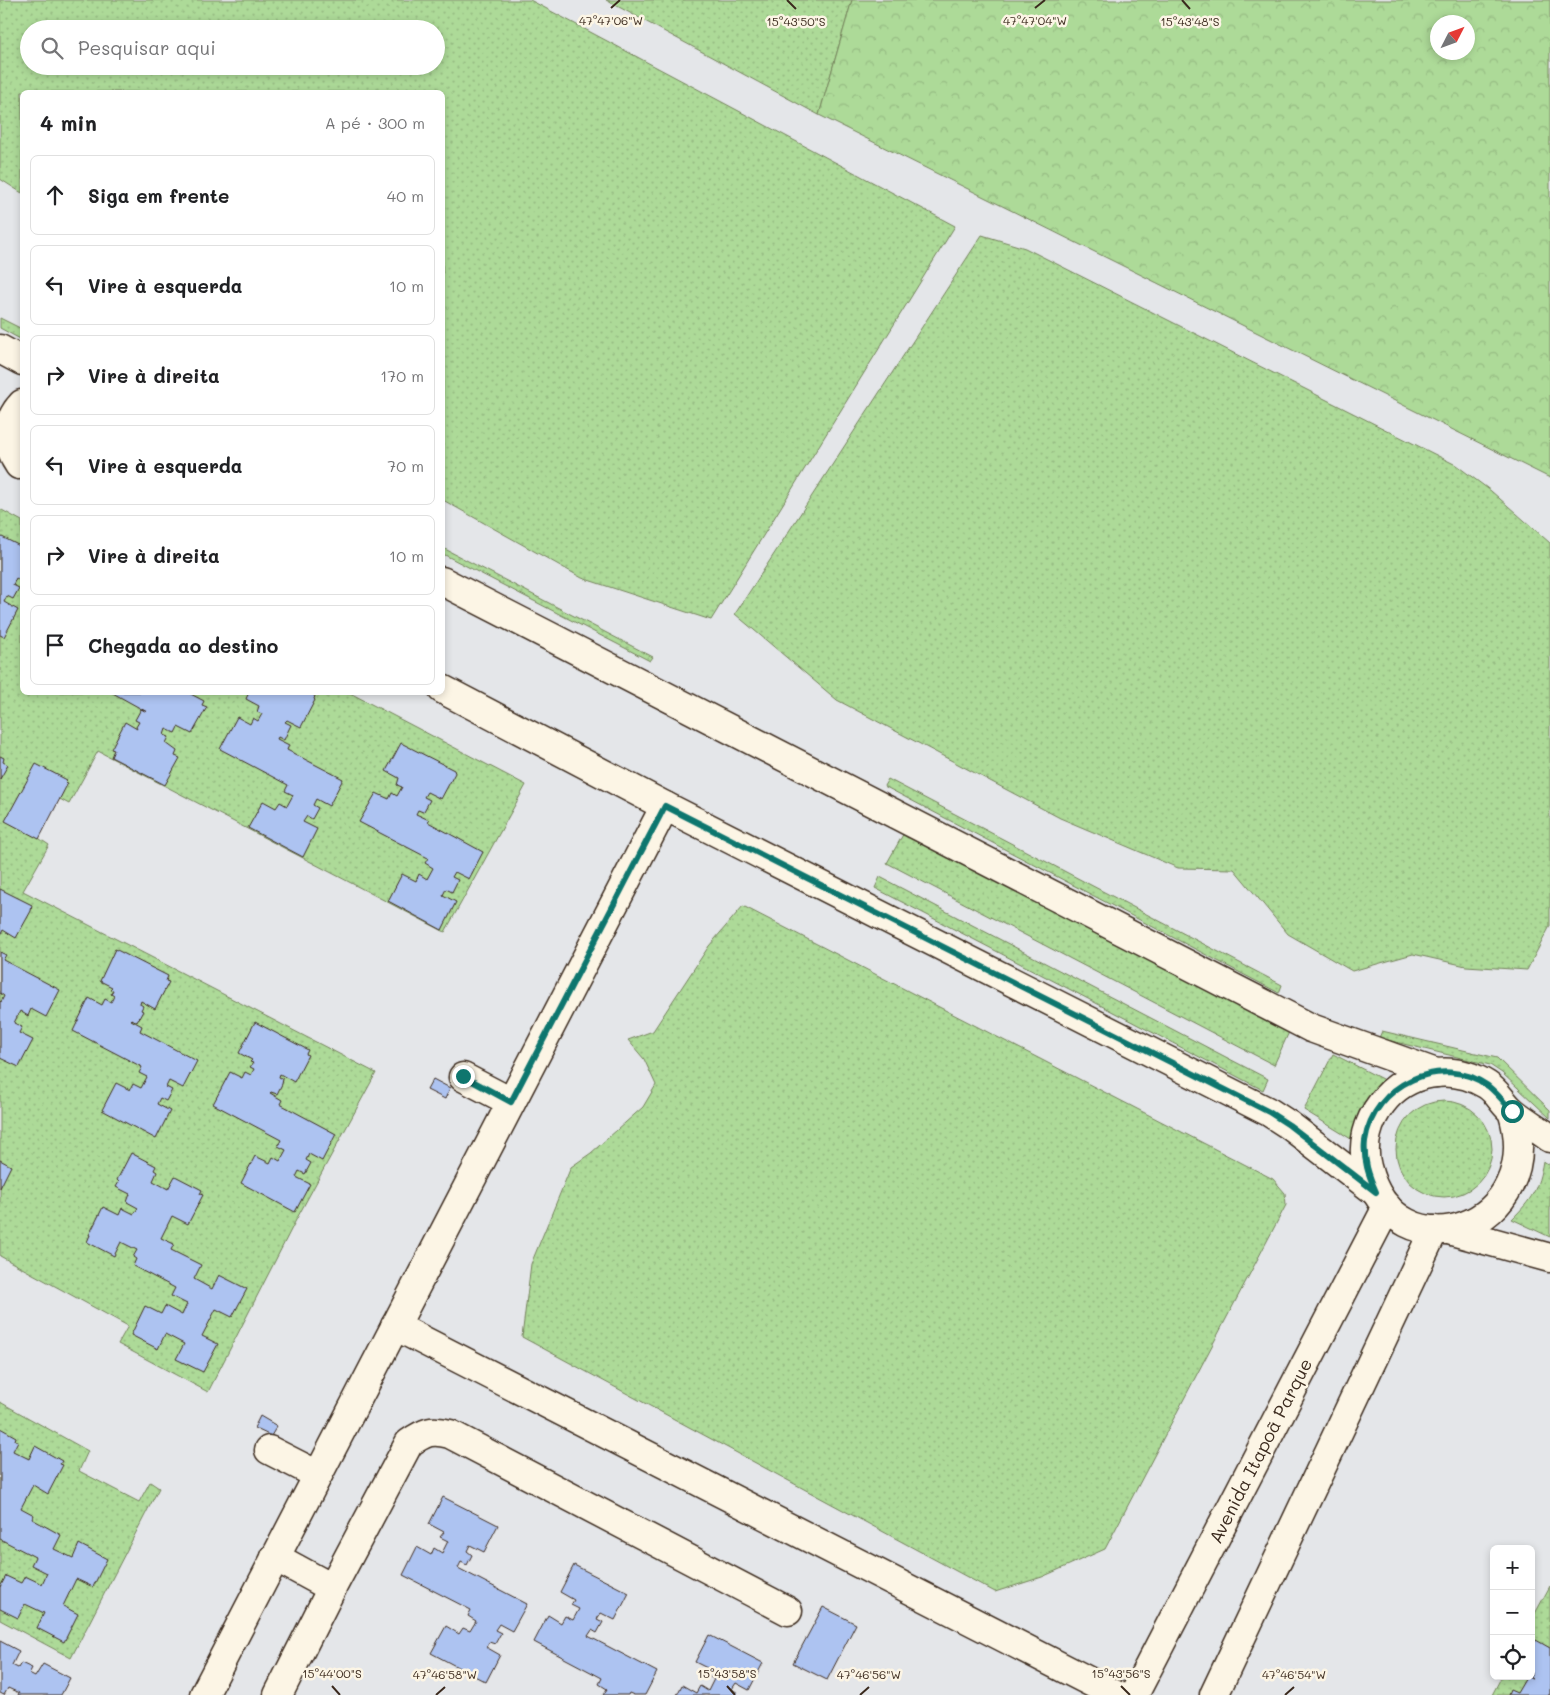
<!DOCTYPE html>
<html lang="pt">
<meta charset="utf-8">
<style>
body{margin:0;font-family:Mali,sans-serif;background:#f2f2f2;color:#202124}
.controls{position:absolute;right:15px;bottom:15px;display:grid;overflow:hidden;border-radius:8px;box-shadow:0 2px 8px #0003}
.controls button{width:45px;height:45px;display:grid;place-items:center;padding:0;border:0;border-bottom:1px solid #e0e0e0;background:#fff;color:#202124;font:25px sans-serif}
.compass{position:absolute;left:1430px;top:15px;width:45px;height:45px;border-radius:50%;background:#fff;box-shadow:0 2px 8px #0003;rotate:48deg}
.stop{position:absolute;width:15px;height:15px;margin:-11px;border:4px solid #0f766e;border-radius:50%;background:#fff}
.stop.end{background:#0f766e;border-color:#fff;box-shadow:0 1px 5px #0008}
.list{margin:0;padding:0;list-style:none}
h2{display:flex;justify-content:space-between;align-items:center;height:65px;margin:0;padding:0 20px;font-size:21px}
h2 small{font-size:16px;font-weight:400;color:#757577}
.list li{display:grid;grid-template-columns:32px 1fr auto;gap:15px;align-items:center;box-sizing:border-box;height:80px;margin:0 10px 10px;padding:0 10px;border:1px solid #e0e0e0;border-radius:8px}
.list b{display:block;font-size:19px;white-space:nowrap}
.list em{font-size:16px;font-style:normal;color:#757577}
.icon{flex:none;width:28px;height:28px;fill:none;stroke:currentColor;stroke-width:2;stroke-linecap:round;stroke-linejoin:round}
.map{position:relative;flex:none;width:1550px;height:1695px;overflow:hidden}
.search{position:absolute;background:#fff;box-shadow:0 2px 8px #0003;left:20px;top:20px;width:425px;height:55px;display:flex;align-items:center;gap:12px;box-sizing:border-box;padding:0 18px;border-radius:28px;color:#757577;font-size:19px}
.panel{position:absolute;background:#fff;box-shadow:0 2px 8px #0003;left:20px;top:90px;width:425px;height:605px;border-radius:8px}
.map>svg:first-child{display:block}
</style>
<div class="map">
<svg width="1550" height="1695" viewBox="0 0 1550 1695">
<defs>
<pattern id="grass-dots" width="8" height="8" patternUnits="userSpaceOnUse" patternTransform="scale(1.25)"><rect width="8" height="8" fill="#adda98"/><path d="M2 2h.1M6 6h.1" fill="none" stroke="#96bb83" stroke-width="1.8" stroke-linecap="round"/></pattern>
<pattern id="forest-crowns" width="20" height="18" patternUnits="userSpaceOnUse" patternTransform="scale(1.25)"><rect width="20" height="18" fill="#adda98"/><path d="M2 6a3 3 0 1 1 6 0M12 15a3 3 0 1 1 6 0" fill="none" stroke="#96bb83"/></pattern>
</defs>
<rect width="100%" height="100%" fill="#e4e6e9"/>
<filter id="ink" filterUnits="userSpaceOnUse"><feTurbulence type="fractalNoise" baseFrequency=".02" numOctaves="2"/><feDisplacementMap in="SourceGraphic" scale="10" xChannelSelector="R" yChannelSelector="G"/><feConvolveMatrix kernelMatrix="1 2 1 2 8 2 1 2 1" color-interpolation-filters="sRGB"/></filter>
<g filter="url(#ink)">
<!-- grass -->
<g fill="url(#grass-dots)" stroke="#74825b" fill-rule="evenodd">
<path d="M0,0h530l425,226 -244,394 -129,-42 -139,-78 -1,-408h-420v101l-22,-14zM29,29h407v37h-407z"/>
<polygon points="606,0 852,0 819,115"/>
<polygon points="982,235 1025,248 1456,465 1491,491 1550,543 1550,926 1527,970 1466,966 1413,954 1352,971 1288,934 1234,869 1178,868 1060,818 837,700 735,614"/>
<polygon points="0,318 22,329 22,340 0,328"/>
<polygon points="0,509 22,521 22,692 350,693 526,785 445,932 98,751 69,804 58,798 37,837 49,845 23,891 376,1073 296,1220 208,1392 118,1344 128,1326 0,1256"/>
<polygon points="442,548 443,548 653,657 650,661 443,554"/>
<polygon points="888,779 1282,985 1279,993 884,786"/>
<polygon points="905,831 1289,1032 1274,1065 887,863"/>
<polygon points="880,877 1268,1079 1263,1090 875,888"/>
<polygon points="743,906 1273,1179 1285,1193 1286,1205 1105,1549 1042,1577 995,1592 522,1337 531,1264 571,1167 591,1153 643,1107 656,1085 644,1059 628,1040 653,1031 709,946"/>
<polygon points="1382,1031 1497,1058 1550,1110 1550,1118 1502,1073 1490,1065 1379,1038"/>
<path d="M1333,1054l51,26c-19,17 -28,34 -33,59l-47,-29z"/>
<circle cx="1444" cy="1149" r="48"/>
<path d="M1543,1161l7,4v72l-38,-18c20,-20 26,-29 31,-58z"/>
<polygon points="0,1402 88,1451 79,1471 139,1502 150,1482 159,1488 71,1658 0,1620"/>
<polygon points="1550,1586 1550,1695 1492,1695 1502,1676 1531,1676 1531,1621"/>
</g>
<!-- forest -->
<path fill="url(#forest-crowns)" stroke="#74825b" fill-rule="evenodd" d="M852,0h698v478l-731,-363zM1438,22h30v30h-30z"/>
<!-- building -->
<g fill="#adc3f1" stroke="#3b2a1e">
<polygon points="0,536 22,547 22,582 16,578 13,585 19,588 18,590 13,599 7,596 4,602 18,610 4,637 0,635"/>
<polygon points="111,692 187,692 204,701 202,705 207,707 192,734 178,727 175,733 166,729 164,735 169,737 166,743 177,751 175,756 180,758 165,785 111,757 114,750 111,749 125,722 137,729 136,727 139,722 135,720 141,709 147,712"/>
<polygon points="249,692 309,692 315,696 314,699 315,700 301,727 287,720 285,722 291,725 289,729 284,740 278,737 277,739 289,745 287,750 343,779 329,806 316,799 313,805 318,808 312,819 307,816 303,822 317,829 303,857 248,828 263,801 276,808 280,802 287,806 293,795 285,791 288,785 220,749 237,717 250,724 253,718 258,721 262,714 257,712 259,706 246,699"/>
<polygon points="401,743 454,770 455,773 441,799 427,792 424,797 430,800 424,811 423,812 418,810 416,814 429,820 428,822 483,852 469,879 455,872 452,877 458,880 452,892 446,889 443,895 456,902 442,930 388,901 402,874 416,881 419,874 427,879 433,868 425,863 428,858 359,822 376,793 389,799 392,793 397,796 402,787 397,785 399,778 386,771"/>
<polygon points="0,756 4,758 3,762 8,765 0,779"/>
<polygon points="36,764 67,780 65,782 68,783 39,839 5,821"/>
<polygon points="0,889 32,905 31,911 16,938 3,930 0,936"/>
<polygon points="115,949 168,976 166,981 169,982 155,1009 141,1001 140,1004 143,1006 141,1010 143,1011 137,1022 132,1019 131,1020 142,1026 140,1031 197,1061 183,1088 169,1081 166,1087 172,1090 166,1101 160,1098 157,1104 170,1111 156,1139 102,1110 116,1083 130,1090 133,1084 141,1088 147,1077 139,1073 142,1067 73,1031 89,998 102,1005 105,999 111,1002 114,996 111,994 113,990 110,989 112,987 100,981"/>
<polygon points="0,952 6,955 3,960 60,990 46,1017 31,1009 28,1016 20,1011 14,1023 22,1027 19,1033 33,1040 19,1067 0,1058 0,1001 1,1002 4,996 0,993"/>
<polygon points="255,1022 308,1050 306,1054 308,1055 294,1082 280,1074 279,1077 283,1079 282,1084 277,1094 271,1092 270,1093 282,1100 280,1104 336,1134 322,1161 309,1154 306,1160 311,1163 305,1174 299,1171 296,1177 310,1184 295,1212 241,1183 255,1156 270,1163 273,1157 280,1161 286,1150 278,1146 281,1140 213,1104 230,1072 242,1078 245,1072 251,1075 254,1069 250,1067 253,1063 250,1062 252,1060 239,1053"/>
<polygon points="433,1079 450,1088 445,1099 427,1090"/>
<polygon points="131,1153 156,1166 154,1170 157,1172 153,1181 168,1189 175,1176 202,1190 200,1194 203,1195 188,1224 172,1216 161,1238 174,1244 171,1250 201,1265 194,1279 212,1289 219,1275 247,1289 232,1317 216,1309 202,1336 218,1344 203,1372 176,1359 184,1344 165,1334 158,1349 131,1335 145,1306 161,1314 165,1306 182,1315 187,1304 171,1296 175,1288 133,1266 136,1259 133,1257 137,1250 121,1242 114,1256 87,1242 90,1235 89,1235 103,1207 119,1215 122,1208 134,1214 138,1208 127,1202 130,1194 116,1187 119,1182 117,1180"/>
<polygon points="0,1160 11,1166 0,1188"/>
<polygon points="260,1416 277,1426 271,1436 254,1428"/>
<polygon points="0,1428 16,1437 15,1440 18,1441 13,1451 29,1459 35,1446 62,1461 60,1464 63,1465 48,1494 33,1485 21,1508 34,1515 32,1519 61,1535 54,1549 73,1558 79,1544 107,1559 93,1587 76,1579 63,1606 78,1614 64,1642 37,1628 44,1613 25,1604 18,1618 0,1609 0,1587 6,1576 21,1583 25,1576 42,1584 47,1573 31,1565 35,1557 0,1539"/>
<polygon points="443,1497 498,1525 484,1552 470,1545 467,1551 472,1555 467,1565 461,1562 458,1568 527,1604 512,1631 499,1624 495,1630 501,1633 495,1644 489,1642 486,1647 500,1655 486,1682 431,1653 446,1626 459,1634 463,1628 470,1631 476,1621 468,1616 471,1610 403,1575 417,1547 431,1555 434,1548 442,1553 448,1541 440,1537 444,1532 429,1524"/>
<polygon points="574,1565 629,1593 615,1620 601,1613 597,1619 603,1622 597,1633 592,1630 588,1636 657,1672 645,1695 634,1695 629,1693 628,1695 603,1695 607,1689 599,1684 602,1678 534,1642 548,1615 561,1623 565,1616 573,1620 579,1609 571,1605 574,1600 560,1592"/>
<polygon points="823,1607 856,1624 827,1680 793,1663"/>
<polygon points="709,1635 763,1663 749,1690 736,1683 732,1689 738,1693 736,1695 677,1695 682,1685 696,1693 700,1686 708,1691 714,1679 706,1675 709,1669 695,1662"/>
<polygon points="1536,1640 1550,1648 1550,1695 1508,1695 1510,1690 1517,1693 1527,1676 1532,1679 1526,1676 1531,1676 1531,1649"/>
<polygon points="0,1641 19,1651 12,1665 18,1668 21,1663 32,1668 29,1674 35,1677 43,1664 70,1678 61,1695 18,1695 19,1693 8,1688 4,1695 0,1693"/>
</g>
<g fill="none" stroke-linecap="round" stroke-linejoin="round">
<defs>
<g id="minor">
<polyline points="0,349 22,361"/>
<path d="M19,465c-14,-20 -14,-43 3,-61"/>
<polyline points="442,581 1311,1028 1436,1073"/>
<polyline points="442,689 665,806 1269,1112 1289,1125 1376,1192"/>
<polyline points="463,1077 511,1102"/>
<path d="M1512,1111c38,117 -117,170 -145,56 -6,-22 1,-46 15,-64 24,-32 70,-40 105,-18 11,7 16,19 26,27 11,9 25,17 37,26"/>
<polyline points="1452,1231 1550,1258"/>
<polyline points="395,1326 1116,1695"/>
<polyline points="269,1450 318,1475"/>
<path d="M275,1557l57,31 77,-145c16,-11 22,-14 41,-9l338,177"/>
<polyline points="204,1695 665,806"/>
<polyline points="278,1695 332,1588"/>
<polyline points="1134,1695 1387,1207"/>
<polyline points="1214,1695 1434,1230"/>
</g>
</defs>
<!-- minor casing -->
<use href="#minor" stroke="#3b2a1e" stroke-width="31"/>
<!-- minor -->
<use href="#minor" stroke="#fcf5e5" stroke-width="28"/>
</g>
</g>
<g fill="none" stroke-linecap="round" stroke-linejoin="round" filter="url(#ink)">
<!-- route -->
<path stroke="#0f766e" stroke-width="6" d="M463,1076l48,26 154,-296 604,306 20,13 87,67c-7,-16 -13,-32 -11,-51 8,-56 76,-89 123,-55 9,7 16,16 24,25"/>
</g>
<!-- ticks -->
<path fill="none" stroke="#3b2a1e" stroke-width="2" d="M787,0l9,9M1182,0l8,9M611,8l9,-8M1035,8l10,-8M332,1686l8,9M727,1686l8,9M1121,1686l9,9M436,1695l9,-8M860,1695l9,-8M1285,1695l9,-8"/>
<g text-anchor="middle" stroke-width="5" stroke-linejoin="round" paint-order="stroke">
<!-- street labels -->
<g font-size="18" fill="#3b2a1e" stroke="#fcf5e5">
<text transform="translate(1261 1451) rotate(-63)" y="6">Avenida Itapoã Parque</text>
</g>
</g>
<g font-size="12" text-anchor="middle" fill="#3b2a1e" stroke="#fcf5e5" stroke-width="5" stroke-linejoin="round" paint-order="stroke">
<text x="611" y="25">47°47'06"W</text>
<text x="1035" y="25">47°47'04"W</text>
<text x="796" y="26">15°43'50"S</text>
<text x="1190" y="26">15°43'48"S</text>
<text x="332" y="1678">15°44'00"S</text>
<text x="727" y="1678">15°43'58"S</text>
<text x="1121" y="1678">15°43'56"S</text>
<text x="445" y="1679">47°46'58"W</text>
<text x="869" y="1679">47°46'56"W</text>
<text x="1294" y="1679">47°46'54"W</text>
</g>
</svg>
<div class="controls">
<button>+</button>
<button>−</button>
<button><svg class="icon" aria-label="locate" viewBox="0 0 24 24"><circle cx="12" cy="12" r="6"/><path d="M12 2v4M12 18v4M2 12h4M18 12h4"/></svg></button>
</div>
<svg class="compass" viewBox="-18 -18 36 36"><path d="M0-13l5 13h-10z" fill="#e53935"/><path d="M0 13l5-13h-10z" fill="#757577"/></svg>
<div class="stop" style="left:1512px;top:1111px"></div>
<div class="stop end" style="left:463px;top:1076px"></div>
<div class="search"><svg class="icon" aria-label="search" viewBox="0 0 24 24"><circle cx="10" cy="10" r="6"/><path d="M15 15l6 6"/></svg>Pesquisar aqui</div>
<section class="panel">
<h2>4 min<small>A pé · 300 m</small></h2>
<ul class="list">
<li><svg class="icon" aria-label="ahead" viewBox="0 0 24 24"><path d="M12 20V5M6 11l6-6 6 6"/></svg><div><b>Siga em frente</b></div><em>40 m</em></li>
<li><svg class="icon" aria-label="left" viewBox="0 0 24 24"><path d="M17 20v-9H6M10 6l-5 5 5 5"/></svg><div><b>Vire à esquerda</b></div><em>10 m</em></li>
<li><svg class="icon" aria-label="right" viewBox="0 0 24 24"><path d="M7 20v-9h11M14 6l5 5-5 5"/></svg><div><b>Vire à direita</b></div><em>170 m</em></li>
<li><svg class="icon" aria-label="left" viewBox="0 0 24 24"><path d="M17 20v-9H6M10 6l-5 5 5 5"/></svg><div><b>Vire à esquerda</b></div><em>70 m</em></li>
<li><svg class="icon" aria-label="right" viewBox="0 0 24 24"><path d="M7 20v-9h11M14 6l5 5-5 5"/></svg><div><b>Vire à direita</b></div><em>10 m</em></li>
<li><svg class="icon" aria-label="arrive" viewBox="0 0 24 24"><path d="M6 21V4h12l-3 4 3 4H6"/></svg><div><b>Chegada ao destino</b></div></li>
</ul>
</section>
</div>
